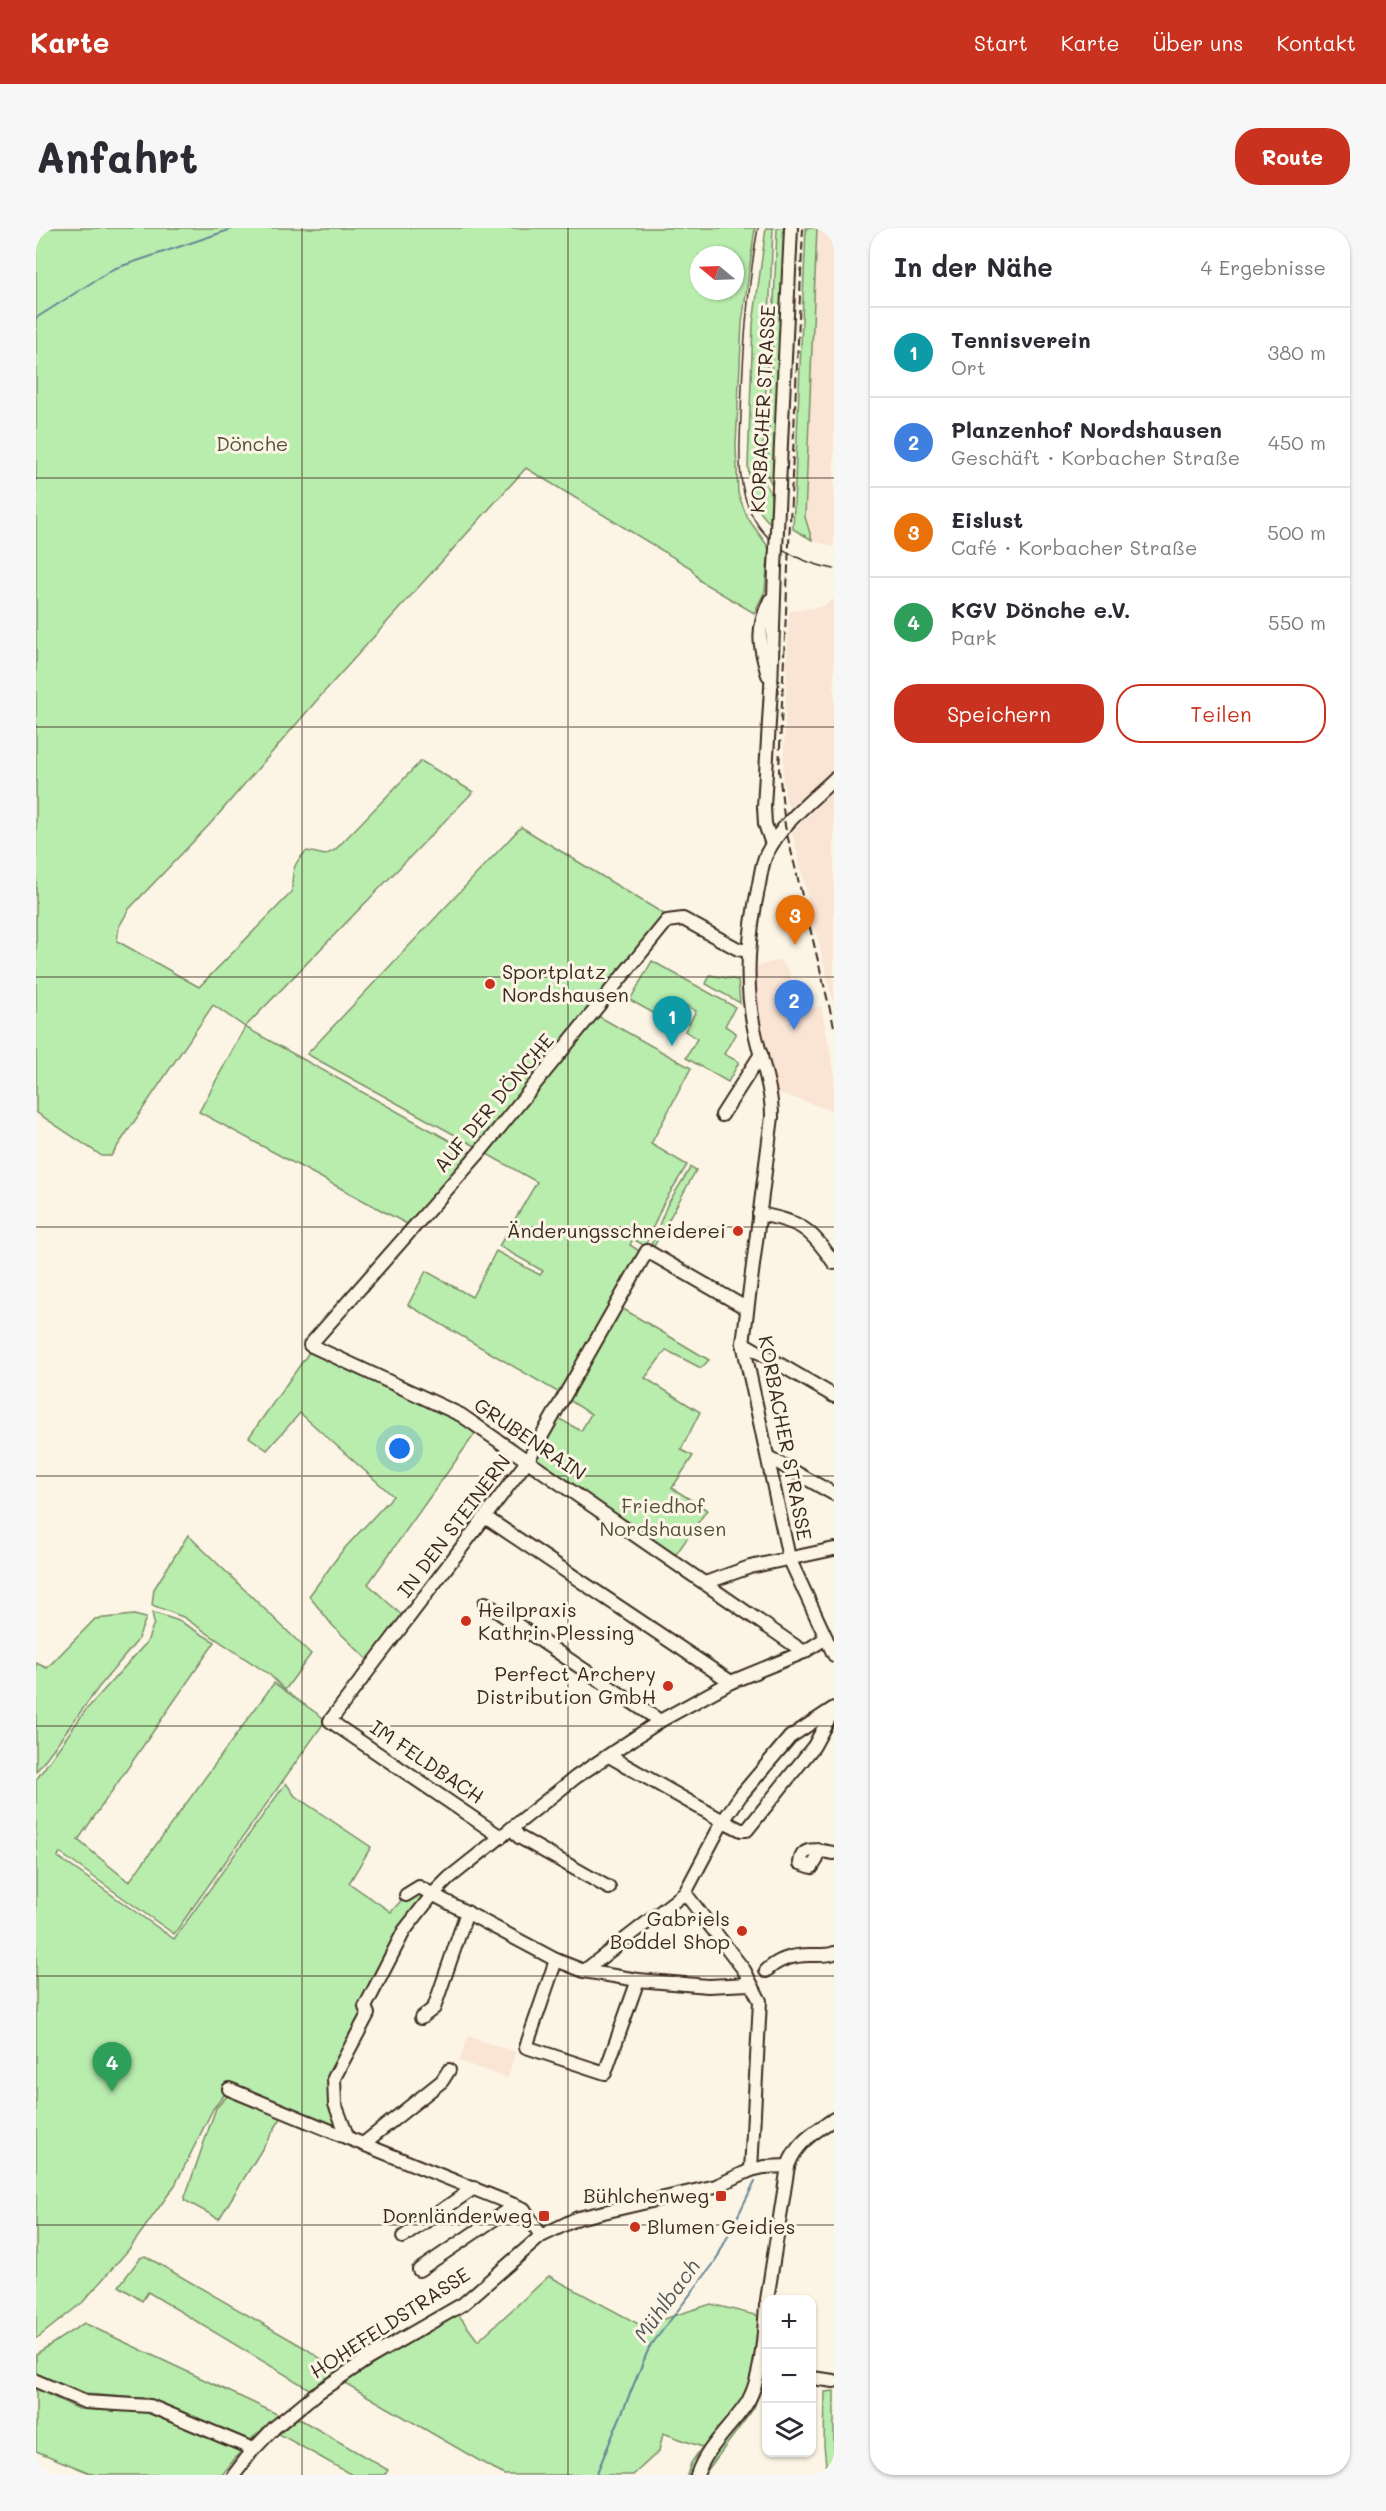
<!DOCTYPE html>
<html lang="de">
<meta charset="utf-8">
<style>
body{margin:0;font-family:Mali,sans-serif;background:#f7f7f7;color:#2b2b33}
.controls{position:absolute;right:18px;bottom:18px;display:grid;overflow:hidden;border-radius:12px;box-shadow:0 2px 4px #0004}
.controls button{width:54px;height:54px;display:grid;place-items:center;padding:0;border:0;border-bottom:2px solid #e1e1e2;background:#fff;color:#2b2b33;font:30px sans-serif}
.compass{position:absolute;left:654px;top:18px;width:54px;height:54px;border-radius:50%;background:#fff;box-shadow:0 2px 4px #0004;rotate:289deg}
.you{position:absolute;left:364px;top:1221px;width:21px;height:21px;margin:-15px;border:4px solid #fff;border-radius:50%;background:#1a73e8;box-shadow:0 0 0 9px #1a73e833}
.badge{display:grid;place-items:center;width:39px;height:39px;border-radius:50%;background:#c8321e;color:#fff;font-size:20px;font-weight:700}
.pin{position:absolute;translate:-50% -50px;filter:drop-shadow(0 2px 3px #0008)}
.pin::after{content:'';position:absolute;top:32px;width:21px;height:18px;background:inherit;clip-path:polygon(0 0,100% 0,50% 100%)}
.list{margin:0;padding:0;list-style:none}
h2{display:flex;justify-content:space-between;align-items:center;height:78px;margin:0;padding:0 24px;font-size:26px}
h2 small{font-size:20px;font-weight:400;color:#7c7c81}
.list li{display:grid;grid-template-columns:39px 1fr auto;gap:18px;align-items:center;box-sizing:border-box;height:90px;padding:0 24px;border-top:2px solid #e1e1e2}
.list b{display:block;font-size:22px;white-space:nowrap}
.list p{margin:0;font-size:20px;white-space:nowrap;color:#7c7c81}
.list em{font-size:20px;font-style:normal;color:#7c7c81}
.actions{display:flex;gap:12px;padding:18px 24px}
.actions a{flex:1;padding:14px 0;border:2px solid #c8321e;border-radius:24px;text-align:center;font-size:21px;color:#c8321e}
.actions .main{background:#c8321e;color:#fff}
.icon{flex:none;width:33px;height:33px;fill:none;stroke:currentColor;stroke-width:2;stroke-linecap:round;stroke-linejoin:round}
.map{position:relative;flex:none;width:798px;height:2247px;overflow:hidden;border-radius:24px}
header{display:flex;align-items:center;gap:36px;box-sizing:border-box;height:84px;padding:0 30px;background:#c8321e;color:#fff}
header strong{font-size:28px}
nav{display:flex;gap:33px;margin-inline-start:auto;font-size:21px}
.intro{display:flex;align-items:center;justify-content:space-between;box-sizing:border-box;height:144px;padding:0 36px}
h1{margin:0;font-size:42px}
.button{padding:15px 27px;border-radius:24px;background:#c8321e;color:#fff;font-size:21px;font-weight:700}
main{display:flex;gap:36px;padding:0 36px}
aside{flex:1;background:#fff;border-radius:24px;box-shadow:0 2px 4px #0004}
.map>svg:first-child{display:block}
</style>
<header>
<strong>Karte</strong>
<nav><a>Start</a><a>Karte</a><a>Über uns</a><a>Kontakt</a></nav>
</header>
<div class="intro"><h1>Anfahrt</h1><a class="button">Route</a></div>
<main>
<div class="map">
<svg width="798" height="2247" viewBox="0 0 798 2247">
<rect width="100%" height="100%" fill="#fcf5e5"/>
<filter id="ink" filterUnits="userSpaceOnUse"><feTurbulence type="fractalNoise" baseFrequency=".0167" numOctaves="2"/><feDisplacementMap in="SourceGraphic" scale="12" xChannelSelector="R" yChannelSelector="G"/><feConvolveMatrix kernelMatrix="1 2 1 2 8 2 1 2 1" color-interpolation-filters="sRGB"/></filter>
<g filter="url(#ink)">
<!-- built -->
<g fill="#fae4d4">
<polygon points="781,0 798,0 798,319 776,312 769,289"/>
<polygon points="798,371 798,543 755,583 750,573 747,551 753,383 786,379"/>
<polygon points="798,562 798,778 756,604"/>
<polygon points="744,732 753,743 763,783 785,778 798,844 798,883 739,864 726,810 718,739"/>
<polygon points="432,1808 479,1824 472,1850 423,1833"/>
</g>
<!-- green -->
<g fill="#b9edae" stroke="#7a8c66" stroke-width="1.5" fill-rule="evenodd">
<path d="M0,0h719l-13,95 -6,122 2,48 9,24 22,31 -4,43 -11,22 -54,-32 -9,-13 -165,-100 -202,224 -113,131 -82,86 -10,18 -2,14 82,46 93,-95c0,-18 0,-29 15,-41l18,4 10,-5 86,-89 52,31 -228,235 227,126 -26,31 -39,40 -208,-112 46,-85 -32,-22 -102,151h-9l-66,-44zM663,27h36v36h-36z"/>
<path d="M730,0h7l-11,248 9,19 -1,28c-17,-15 -20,-35 -22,-57l5,-142z"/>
<polygon points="741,0 752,0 740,266 731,246"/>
<polygon points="770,0 781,0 769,289 776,312 757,301"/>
<polygon points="485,599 628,686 441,919 271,826"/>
<polygon points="616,733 699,779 689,798 700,805 688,826 703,834 692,854 650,830 661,811 649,803 660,783 646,775 635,795 594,772"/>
<polygon points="674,747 702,752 704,775 670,756"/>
<polygon points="562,788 655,840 615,916 651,937 627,976 609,1018 597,1011 594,1017 605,1024 525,1166 372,1077 390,1043 436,1069 460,1023 504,1047 507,1043 463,1018 501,954 451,926"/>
<polygon points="655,939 660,942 616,1022 614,1020 631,977"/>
<polygon points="584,1079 673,1132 665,1140 630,1122 609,1150 664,1184 645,1222 657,1228 636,1260 671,1282 636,1332 492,1232 522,1190 545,1203 555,1186 533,1172"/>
<polygon points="274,1123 443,1200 332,1356 371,1392 337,1437 297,1398 273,1368 306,1323 357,1268 264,1185 231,1222 213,1209"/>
<polygon points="152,1307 275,1426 249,1462 234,1447 147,1389 116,1377 118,1361"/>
<polygon points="116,1384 143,1393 179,1414 42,1612 93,1654 238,1455 290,1492 138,1706 24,1625 22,1629 138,1711 250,1555 259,1568 335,1619 313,1655 355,1684 370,1667 383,1659 397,1666 368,1703 298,1850 312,1910 193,1861 177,1881 139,1957 94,2020 47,2074 0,2111 0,1552 49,1483 111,1414 118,1395"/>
<polygon points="98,1387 110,1390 101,1413 63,1459 0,1544 0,1435 11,1440 59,1391"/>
<polygon points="195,1864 247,1887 183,1991 148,1972 180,1880"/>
<polygon points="109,2028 269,2120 304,2144 273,2161 112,2064 106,2073 83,2058 104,2030"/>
<polygon points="513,2048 606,2098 675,2076 723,2088 718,2131 729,2134 725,2159 718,2180 668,2247 651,2247 655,2235 666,2219 627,2205 623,2223 597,2247 468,2247 307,2154 422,2086 442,2113"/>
<polygon points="48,2095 243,2187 214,2212 115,2171 49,2166 0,2145 0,2126"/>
<polygon points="0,2161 43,2181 112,2184 205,2223 186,2247 59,2247 0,2223"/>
<polygon points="798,2163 798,2247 791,2247 788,2217 789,2164"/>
<polygon points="262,2190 352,2242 349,2247 316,2247 243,2206"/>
</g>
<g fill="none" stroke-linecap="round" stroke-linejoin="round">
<!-- stream -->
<g stroke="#688696" stroke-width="2">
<polyline points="0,90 77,41 199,0"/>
<polyline points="560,2247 613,2120 679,2034 719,1953"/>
</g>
<defs>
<g id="minor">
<polyline points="741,302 755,0"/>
<path d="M732,447c-9,-30 -12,-46 2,-75"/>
<path d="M798,551c-24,23 -52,44 -67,74 -5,9 -6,21 -8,31 -10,48 -15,95 -5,144 6,30 18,59 18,89l-29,226 46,215 45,97"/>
<polyline points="736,616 729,596 728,579 735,460 739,339"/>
<polyline points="712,723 702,721 647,691 631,693 443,925 274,1117 425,1187 768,1424"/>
<polyline points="686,887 725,826"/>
<path d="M723,986c42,8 51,14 75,49"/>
<polyline points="707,1115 798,1168"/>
<polyline points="732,1229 798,1266"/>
<polyline points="449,1289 695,1454"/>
<polyline points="669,1355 714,1339 798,1321"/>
<polyline points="449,1375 624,1493"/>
<polyline points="573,1528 687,1593 705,1602 711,1602 778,1518 798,1481"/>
<polyline points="476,1600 483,1609 573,1660"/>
<polyline points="465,1609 294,1493 492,1232 611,1023 710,1080"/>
<path d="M782,1622l-1,9 -5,8 -12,-4c2,-19 20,-12 34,-10"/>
<polyline points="649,1665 708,1742 724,1773 715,1942"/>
<polyline points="370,1667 383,1659 520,1732 548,1743 602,1752 672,1758 714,1756"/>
<polyline points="520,1732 490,1819 569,1845 602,1752"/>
<polyline points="548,1743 649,1665 687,1593 705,1567 754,1509 798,1480"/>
<path d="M730,1743c12,-12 27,-16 44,-16 8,0 17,1 24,-2"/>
<polyline points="385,1790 398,1780 431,1684"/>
<polyline points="193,1861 312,1910"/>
<polyline points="327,1916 406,1853 413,1842"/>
<polyline points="505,2008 488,1981 312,1910 299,1876 298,1850 332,1786 329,1779 368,1703 397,1666 413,1650 540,1549 624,1493 695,1454 768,1424 790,1410"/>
<polyline points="367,2009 438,1960"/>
<polyline points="383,2042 479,1977"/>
<path d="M731,2072l21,-134c8,-23 26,-34 46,-47"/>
<polyline points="776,2150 798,2153"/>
<polyline points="0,2153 49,2174 114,2178 217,2221"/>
<polyline points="198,2247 216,2223 239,2199 278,2167 333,2130 427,2076 505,2008 542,1990 680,1958 715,1942 728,1939 752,1938"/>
<path d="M661,2247c9,-27 32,-46 48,-69 17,-24 19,-72 21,-101"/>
</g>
</defs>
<!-- minor casing -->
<use href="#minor" stroke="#3b2a1e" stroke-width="16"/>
<!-- minor -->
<use href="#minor" stroke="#fcf5e5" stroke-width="12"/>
<!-- tram -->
<path stroke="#3b2a1e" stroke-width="1.5" d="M722,0c-11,61 -15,124 -17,186 -1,32 -5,69 10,99 16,34 48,49 83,56"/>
<!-- rail -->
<polyline stroke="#3b2a1e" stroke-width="2" stroke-dasharray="9 4.5" stroke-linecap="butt" points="767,0 743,542 749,598 798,798"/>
<defs>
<polyline id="minor-bridge" points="739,339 741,302"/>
</defs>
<!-- minor-bridge casing -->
<use href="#minor-bridge" stroke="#3b2a1e" stroke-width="16" stroke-linecap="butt"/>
<!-- minor-bridge -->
<use href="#minor-bridge" stroke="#fcf5e5" stroke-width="12"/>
</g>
</g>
<!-- grid -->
<path fill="none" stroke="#3b2a1e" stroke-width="1.5" stroke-opacity="0.55" d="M266,0v2247M532,0v2247M0,250h798M0,499h798M0,749h798M0,999h798M0,1248h798M0,1498h798M0,1748h798M0,1997h798"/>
<!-- markers -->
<g fill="#c8321e" stroke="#fcf5e5" stroke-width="2">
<circle cx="454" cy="756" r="6"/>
<circle cx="702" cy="1003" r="6"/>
<circle cx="430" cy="1393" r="6"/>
<circle cx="632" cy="1458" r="6"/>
<circle cx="706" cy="1703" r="6"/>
<rect x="679" y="1962" width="12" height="12" rx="3"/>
<rect x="502" y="1982" width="12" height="12" rx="3"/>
<circle cx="599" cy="1999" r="6"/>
</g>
<g text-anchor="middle" stroke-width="6" stroke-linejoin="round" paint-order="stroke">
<!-- street labels -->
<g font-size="20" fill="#3b2a1e" stroke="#fcf5e5">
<text transform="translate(727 181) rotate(-87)" y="7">KORBACHER STRASSE</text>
<text transform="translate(458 875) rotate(-50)" y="7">AUF DER DÖNCHE</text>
<text transform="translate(749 1210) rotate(79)" y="7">KORBACHER STRASSE</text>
<text transform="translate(494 1211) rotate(34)" y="7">GRUBENRAIN</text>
<text transform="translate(418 1298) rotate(-53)" y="7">IN DEN STEINERN</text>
<text transform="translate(391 1534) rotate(34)" y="7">IM FELDBACH</text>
<text transform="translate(354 2095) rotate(-33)" y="7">HOHEFELDSTRASSE</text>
</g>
<!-- park labels -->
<g font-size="20" fill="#54513b" stroke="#fcf5e5">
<text x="216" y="223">Dönche</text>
<text x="627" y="1285">Friedhof<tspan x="627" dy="23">Nordshausen</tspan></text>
</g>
<!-- poi labels -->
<g font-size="20" fill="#3b2a1e" stroke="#fcf5e5" text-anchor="end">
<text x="466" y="751" text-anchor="start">Sportplatz<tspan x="466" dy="23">Nordshausen</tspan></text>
<text x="690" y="1010">Änderungsschneiderei</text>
<text x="442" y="1389" text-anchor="start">Heilpraxis<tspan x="442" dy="23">Kathrin Plessing</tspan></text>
<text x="620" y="1453">Perfect Archery<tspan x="620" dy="23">Distribution GmbH</tspan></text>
<text x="694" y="1698">Gabriels<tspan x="694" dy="23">Boddel Shop</tspan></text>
<text x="673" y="1975">Bühlchenweg</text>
<text x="496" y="1995">Dornländerweg</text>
<text x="611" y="2006" text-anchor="start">Blumen Geidies</text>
</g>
<!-- water labels -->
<g font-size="21" font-style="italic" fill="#52585a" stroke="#fcf5e5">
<text transform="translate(631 2073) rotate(-54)" y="7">Mühlbach</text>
</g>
</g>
</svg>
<div class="controls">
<button>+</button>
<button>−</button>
<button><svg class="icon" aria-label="layers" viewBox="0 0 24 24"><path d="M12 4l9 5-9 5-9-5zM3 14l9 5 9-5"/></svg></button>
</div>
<svg class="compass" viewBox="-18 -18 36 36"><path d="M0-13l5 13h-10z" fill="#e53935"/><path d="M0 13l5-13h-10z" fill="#7c7c81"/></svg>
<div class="you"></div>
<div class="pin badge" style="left:636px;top:818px;background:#0f9aa8">1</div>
<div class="pin badge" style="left:758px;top:802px;background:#3f7fe0">2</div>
<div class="pin badge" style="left:759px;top:717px;background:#e8710a">3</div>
<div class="pin badge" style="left:76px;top:1864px;background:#2e9e5b">4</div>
</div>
<aside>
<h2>In der Nähe<small>4 Ergebnisse</small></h2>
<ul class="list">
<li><span class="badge" style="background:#0f9aa8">1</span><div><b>Tennisverein</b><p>Ort</p></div><em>380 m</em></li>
<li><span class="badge" style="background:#3f7fe0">2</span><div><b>Planzenhof Nordshausen</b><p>Geschäft · Korbacher Straße</p></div><em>450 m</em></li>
<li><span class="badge" style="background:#e8710a">3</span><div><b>Eislust</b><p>Café · Korbacher Straße</p></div><em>500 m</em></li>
<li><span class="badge" style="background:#2e9e5b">4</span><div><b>KGV Dönche e.V.</b><p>Park</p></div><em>550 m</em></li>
</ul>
<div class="actions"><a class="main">Speichern</a><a>Teilen</a></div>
</aside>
</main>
